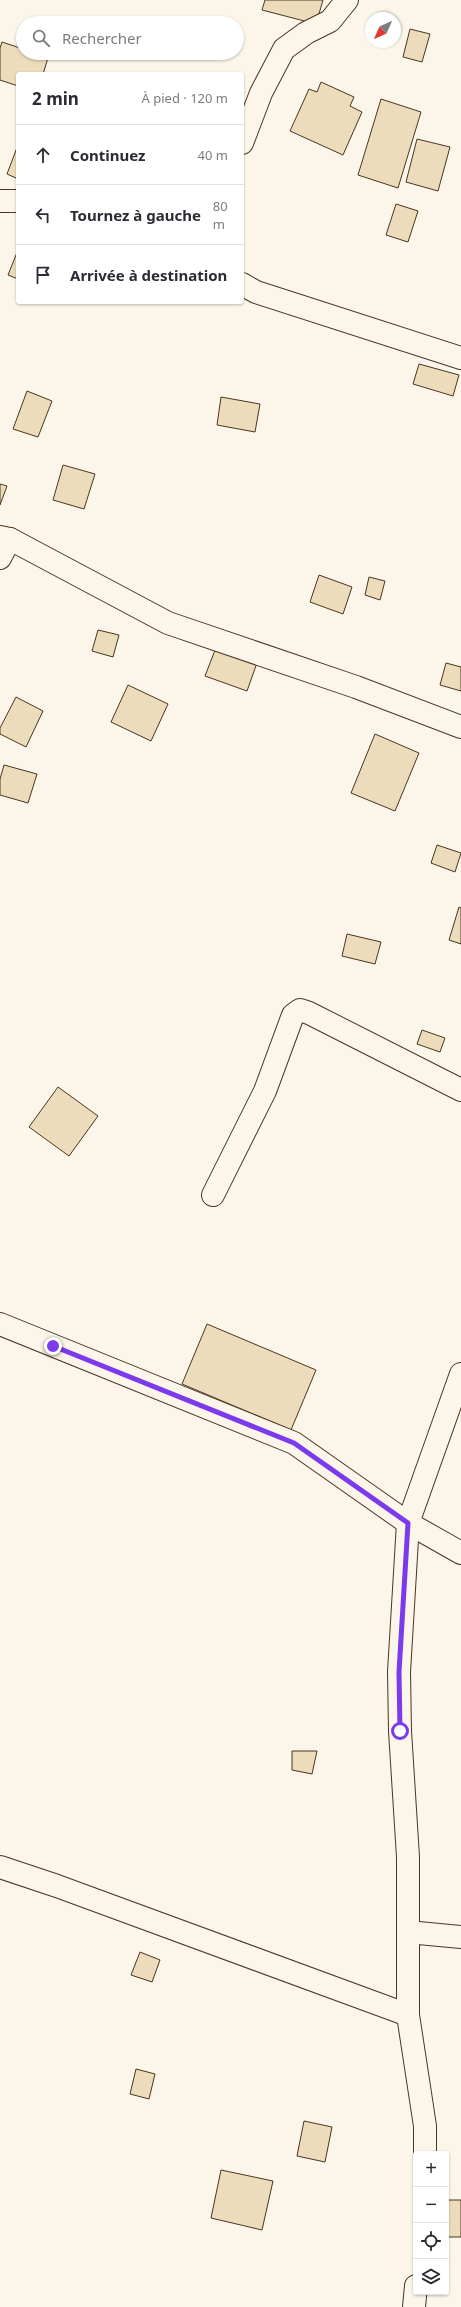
<!DOCTYPE html>
<html lang="fr">
<meta charset="utf-8">
<style>
body{margin:0;font-family:"Noto Sans",sans-serif;background:#f7f7f7;color:#2b2b33}
.controls{position:absolute;right:12px;bottom:12px;display:grid;overflow:hidden;border-radius:4px;box-shadow:0 1px 3px #0004}
.controls button{width:36px;height:36px;display:grid;place-items:center;padding:0;border:0;border-bottom:1px solid #e1e1e2;background:#fff;color:#2b2b33;font:20px sans-serif}
.compass{position:absolute;left:365px;top:12px;width:36px;height:36px;border-radius:50%;background:#fff;box-shadow:0 1px 3px #0004;rotate:225deg}
.stop{position:absolute;width:12px;height:12px;margin:-9px;border:3px solid #7c3aed;border-radius:50%;background:#fff}
.stop.end{background:#7c3aed;border-color:#fff;box-shadow:0 1px 4px #0008}
.list{margin:0;padding:0;list-style:none}
h2{display:flex;justify-content:space-between;align-items:center;height:52px;margin:0;padding:0 16px;font-size:17px}
h2 small{font-size:13px;font-weight:400;color:#7c7c81}
.list li{display:grid;grid-template-columns:26px 1fr auto;gap:12px;align-items:center;box-sizing:border-box;height:60px;padding:0 16px;border-top:1px solid #e1e1e2}
.list b{display:block;font-size:15px;white-space:nowrap}
.list em{font-size:13px;font-style:normal;color:#7c7c81}
.icon{flex:none;width:22px;height:22px;fill:none;stroke:currentColor;stroke-width:2;stroke-linecap:round;stroke-linejoin:round}
.map{position:relative;flex:none;width:461px;height:2307px;overflow:hidden}
.search{position:absolute;background:#fff;box-shadow:0 1px 3px #0004;left:16px;top:16px;width:228px;height:44px;display:flex;align-items:center;gap:10px;box-sizing:border-box;padding:0 14px;border-radius:22px;color:#7c7c81;font-size:15px}
.panel{position:absolute;background:#fff;box-shadow:0 1px 3px #0004;left:16px;top:72px;width:228px;height:232px;border-radius:4px}
.map>svg:first-child{display:block}
</style>
<div class="map">
<svg width="461" height="2307" viewBox="0 0 461 2307">
<rect width="100%" height="100%" fill="#fbf6e9"/>
<!-- building -->
<g fill="#ecdcbc" stroke="#4a3520">
<polygon points="265,0 323,0 316,24 262,10"/>
<polygon points="410,29 430,34 422,62 403,57"/>
<polygon points="2,42 23,49 23,53 34,53 48,58 43,74 18,74 18,86 0,80 0,48"/>
<polygon points="321,82 354,97 350,106 362,112 343,155 290,131 309,89 317,92"/>
<polygon points="381,99 421,112 398,188 358,175"/>
<polygon points="417,139 450,147 438,191 406,182"/>
<polygon points="18,145 18,179 7,174"/>
<polygon points="396,204 418,211 408,242 386,235"/>
<polygon points="18,250 18,279 8,275"/>
<polygon points="419,364 459,375 453,396 413,384"/>
<polygon points="27,391 52,401 38,437 13,429"/>
<polygon points="221,397 260,404 255,432 217,425"/>
<polygon points="63,465 95,474 84,509 53,500"/>
<polygon points="0,484 7,486 0,505"/>
<polygon points="319,575 352,587 343,614 310,602"/>
<polygon points="369,577 385,581 380,600 365,595"/>
<polygon points="98,630 119,635 113,657 92,651"/>
<polygon points="217,645 258,660 247,691 205,676"/>
<polygon points="446,663 461,667 461,691 440,685"/>
<polygon points="128,685 168,704 151,741 111,722"/>
<polygon points="16,697 43,711 26,747 0,734 0,728"/>
<polygon points="375,734 419,753 395,811 351,793"/>
<polygon points="4,765 37,774 28,803 0,795 0,779"/>
<polygon points="437,845 461,853 455,872 431,863"/>
<polygon points="459,907 461,908 461,944 449,940"/>
<polygon points="347,934 381,942 375,964 342,956"/>
<polygon points="422,1030 445,1038 440,1052 417,1044"/>
<polygon points="58,1087 98,1116 69,1156 29,1127"/>
<polygon points="207,1324 316,1370 291,1430 182,1384"/>
<polygon points="292,1751 317,1751 312,1774 292,1770"/>
<polygon points="140,1952 160,1960 152,1982 131,1975"/>
<polygon points="136,2069 155,2074 149,2099 130,2094"/>
<polygon points="304,2121 332,2127 325,2162 297,2156"/>
<polygon points="221,2170 273,2181 262,2230 211,2218"/>
<rect x="448" y="2200" width="13" height="37"/>
</g>
<g fill="none" stroke-linecap="round" stroke-linejoin="round">
<defs>
<g id="minor">
<polyline points="242,143 261,93 284,49 306,33 330,21 347,0"/>
<polyline points="0,201 18,201"/>
<polyline points="242,284 256,292 461,358"/>
<polyline points="0,537 10,539 168,623 356,687 461,727"/>
<polyline points="0,558 10,539"/>
<polyline points="213,1195 265,1091 293,1015 300,1010 309,1013 461,1090"/>
<polyline points="0,1324 294,1443 408,1523 461,1553"/>
<polyline points="0,1867 57,1886 408,2015"/>
<polyline points="408,1932 461,1937"/>
<polyline points="425,2154 425,2126 408,2015 408,1857 400,1731 399,1672 408,1523 461,1374"/>
<polyline points="414,2307 416,2286"/>
</g>
</defs>
<!-- minor casing -->
<use href="#minor" stroke="#4a3520" stroke-width="24"/>
<!-- minor -->
<use href="#minor" stroke="#fbf6e9" stroke-width="22"/>
</g>
<g fill="none" stroke-linecap="round" stroke-linejoin="round">
<!-- route -->
<polyline stroke="#7c3aed" stroke-width="5" points="53,1346 294,1443 408,1523 399,1672 400,1731"/>
</g>
</svg>
<div class="controls">
<button>+</button>
<button>−</button>
<button><svg class="icon" aria-label="locate" viewBox="0 0 24 24"><circle cx="12" cy="12" r="6"/><path d="M12 2v4M12 18v4M2 12h4M18 12h4"/></svg></button>
<button><svg class="icon" aria-label="layers" viewBox="0 0 24 24"><path d="M12 4l9 5-9 5-9-5zM3 14l9 5 9-5"/></svg></button>
</div>
<svg class="compass" viewBox="-18 -18 36 36"><path d="M0-13l5 13h-10z" fill="#e53935"/><path d="M0 13l5-13h-10z" fill="#7c7c81"/></svg>
<div class="stop" style="left:400px;top:1731px"></div>
<div class="stop end" style="left:53px;top:1346px"></div>
<div class="search"><svg class="icon" aria-label="search" viewBox="0 0 24 24"><circle cx="10" cy="10" r="6"/><path d="M15 15l6 6"/></svg>Rechercher</div>
<section class="panel">
<h2>2 min<small>À pied · 120 m</small></h2>
<ul class="list">
<li><svg class="icon" aria-label="ahead" viewBox="0 0 24 24"><path d="M12 20V5M6 11l6-6 6 6"/></svg><div><b>Continuez</b></div><em>40 m</em></li>
<li><svg class="icon" aria-label="left" viewBox="0 0 24 24"><path d="M17 20v-9H6M10 6l-5 5 5 5"/></svg><div><b>Tournez à gauche</b></div><em>80 m</em></li>
<li><svg class="icon" aria-label="arrive" viewBox="0 0 24 24"><path d="M6 21V4h12l-3 4 3 4H6"/></svg><div><b>Arrivée à destination</b></div></li>
</ul>
</section>
</div>
